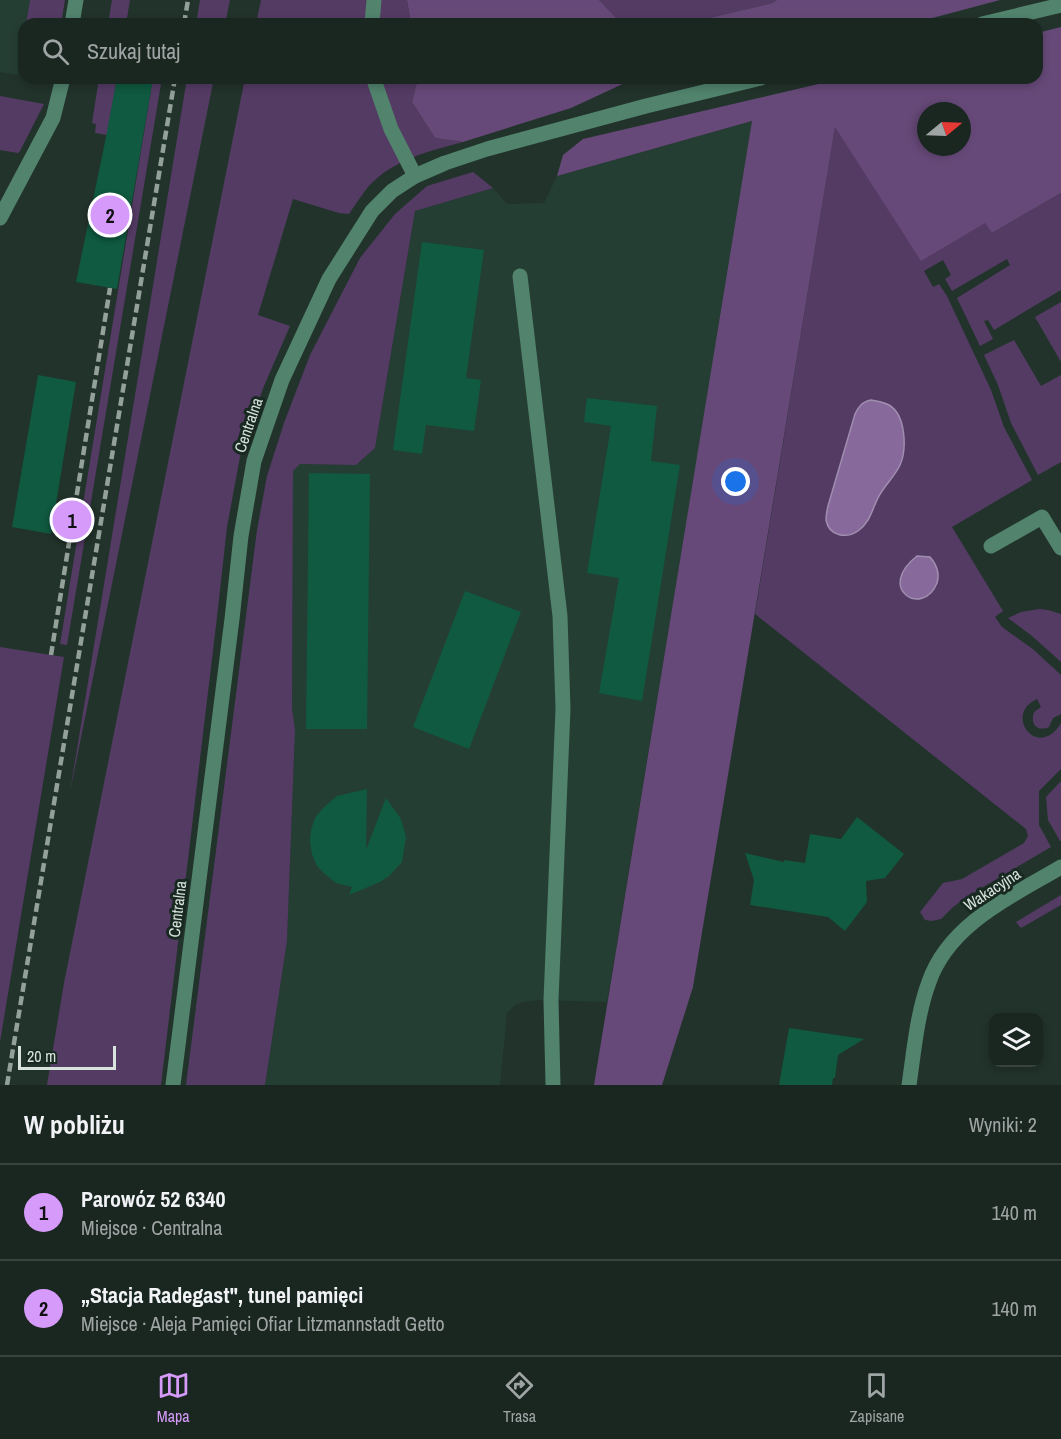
<!DOCTYPE html>
<html lang="pl">
<meta charset="utf-8">
<style>
body{margin:0;font-family:"Archivo Narrow",sans-serif;background:#232e29;color:#f1f3f6}
.controls{position:absolute;right:18px;bottom:18px;display:grid;overflow:hidden;border-radius:12px;box-shadow:0 3px 9px #0003}
.controls button{width:54px;height:54px;display:grid;place-items:center;padding:0;border:0;border-bottom:2px solid #38433e;background:#1a2620;color:#f1f3f6;font:30px sans-serif}
.compass{position:absolute;left:917px;top:102px;width:54px;height:54px;border-radius:50%;background:#1a2620;box-shadow:0 3px 9px #0003;rotate:71deg}
.scale{position:absolute;left:18px;bottom:15px;width:98px;box-sizing:border-box;padding-left:6px;border:3px solid #d8e3dd;border-top:0;font-size:16px;line-height:21px;white-space:nowrap;color:#d8e3dd;-webkit-text-stroke:4px #182921;paint-order:stroke}
.you{position:absolute;left:736px;top:482px;width:21px;height:21px;margin:-15px;border:4px solid #fff;border-radius:50%;background:#1a73e8;box-shadow:0 0 0 9px #1a73e833}
.badge{display:grid;place-items:center;width:39px;height:39px;border-radius:50%;background:#d69bfa;color:#111;font-size:20px;font-weight:700}
.pin{position:absolute;translate:-50% -50%;border:3px solid #fff;box-shadow:0 2px 6px #0006}
.list{margin:0;padding:0;list-style:none}
h2{display:flex;justify-content:space-between;align-items:center;height:78px;margin:0;padding:0 24px;font-size:26px}
h2 small{font-size:20px;font-weight:400;color:#9fa5a5}
.list li{display:grid;grid-template-columns:39px 1fr auto;gap:18px;align-items:center;box-sizing:border-box;height:96px;padding:0 24px;border-top:2px solid #38433e}
.list b{display:block;font-size:22px;white-space:nowrap}
.list p{margin:0;font-size:20px;white-space:nowrap;color:#9fa5a5}
.list em{font-size:20px;font-style:normal;color:#9fa5a5}
.icon{flex:none;width:33px;height:33px;fill:none;stroke:currentColor;stroke-width:2;stroke-linecap:round;stroke-linejoin:round}
.map{position:relative;flex:none;width:1061px;height:1085px;overflow:hidden}
.search{position:absolute;background:#1a2620;box-shadow:0 3px 9px #0003;left:18px;right:18px;top:18px;height:66px;display:flex;align-items:center;gap:15px;box-sizing:border-box;padding:0 21px;border-radius:18px;color:#9fa5a5;font-size:22px}
.sheet{height:270px;background:#1a2620}
nav{display:flex;justify-content:space-around;align-items:center;box-sizing:border-box;height:84px;border-top:2px solid #38433e;background:#1a2620;font-size:16px;color:#9fa5a5}
nav a{display:grid;justify-items:center;gap:3px}
nav .on{color:#d69bfa}
.map>svg:first-child{display:block}
</style>
<div class="map">
<svg width="1061" height="1085" viewBox="0 0 1061 1085">
<rect width="100%" height="100%" fill="#22332b"/>
<!-- built -->
<g fill="#253e33">
<polygon points="0,0 30,0 26,24 24,24 24,36 18,75 0,72"/>
<polygon points="753,121 607,1002 538,1000 523,1002 515,1005 507,1013 500,1085 265,1085 287,941 295,729 292,708 293,471 300,464 356,465 375,448 415,211 493,188 507,204 544,203 557,176"/>
</g>
<!-- green -->
<g fill="#543b64">
<polygon points="30,0 65,0 61,24 26,24"/>
<polygon points="112,0 130,0 126,24 108,24"/>
<polygon points="200,0 230,0 225,24 196,24"/>
<polygon points="261,0 407,0 411,24 256,24"/>
<polygon points="599,0 777,0 772,3 709,18 712,24 622,24"/>
<polygon points="99,78 117,78 107,135 95,133 96,124 92,123"/>
<polygon points="153,78 162,78 67,645 60,644"/>
<polygon points="187,78 214,78 70,792"/>
<path d="M245,78h173l-6,24 23,36 28,4c-34,9 -71,18 -95,45 -7,9 -13,18 -19,27l-10,-1 -46,-14 -35,116 32,11 -26,60 -22,60 -15,81 -10,90 -56,468h-114l17,-102z"/>
<polygon points="0,96 44,104 20,151 18,153 0,150"/>
<path d="M835,126l150,96 7,11 69,-40v97l-67,40 -6,-10 -4,1 9,18 -13,7 -23,-48 53,-33 -3,-6 -55,32 -7,-12 6,-4 -8,-15 -19,11 9,16 6,-3 8,12 44,94 13,37 28,53 -80,47 51,84 -8,6 7,10 32,23 27,25v39l-8,4 -4,9c-12,5 -19,-3 -15,-15l7,-5 -4,-8c-35,16 2,62 24,24v46l-22,22v34l12,22 -73,43 -25,17 -12,12 -9,2 -7,-1 -5,-8 23,-29 19,-4 62,-36 4,-7 -2,-7 -271,-215z"/>
<polygon points="473,172 493,188 415,211 375,448 356,465 300,464 293,471 292,708 295,729 287,941 265,1085 186,1085 257,530 267,476 284,423 310,355 360,258 395,214 427,186"/>
<polygon points="1061,302 1061,362 1035,317"/>
<polygon points="1014,340 1041,386 1061,375 1061,462 1038,475 1011,423 998,385 984,355"/>
<polygon points="1039,609 1048,610 1061,614 1061,662 1032,636 1008,618 1021,612"/>
<polygon points="0,647 64,657 0,1042"/>
<polygon points="1061,781 1061,841 1060,841 1048,820 1046,797"/>
<polygon points="1061,895 1061,905 1021,928 1016,922"/>
</g>
<!-- forest -->
<g fill="#664978" fill-rule="evenodd">
<polygon points="407,0 599,0 622,24 411,24"/>
<polygon points="777,0 1000,0 910,24 712,24 709,18 772,3"/>
<path d="M1061,27v166l-69,40 -7,-10 -64,38 -86,-134 -142,860 -31,98h-68l158,-964 -195,55 6,-21 20,-16 261,-61h193v-45zM926,111h36v36h-36z"/>
<polygon points="418,78 629,78 627,82 571,108 463,142 435,138 412,102"/>
</g>
<!-- water -->
<g fill="#87699b" stroke="#9f8eaf" stroke-width="1.5">
<path d="M871,400c6,1 13,2 18,5 17,10 18,44 11,60 -5,11 -15,20 -21,31 -7,12 -8,26 -21,35 -12,8 -29,5 -32,-11 0,-4 1,-10 2,-14l27,-92c4,-8 7,-12 16,-14z"/>
<path d="M917,556l13,1c7,8 10,16 7,26 -14,35 -62,6 -20,-27z"/>
</g>
<!-- building -->
<g fill="#0f5a40">
<polygon points="117,78 153,78 117,289 76,282 105,142"/>
<polygon points="422,242 484,250 466,378 481,380 474,431 426,425 422,454 393,450"/>
<polygon points="38,375 76,382 51,534 12,527"/>
<polygon points="587,398 657,406 651,461 680,465 642,701 599,693 619,578 587,573 611,426 584,422"/>
<polygon points="309,473 370,474 367,729 306,729"/>
<polygon points="465,591 521,612 469,749 413,727"/>
<polygon points="367,789 366,850 386,798 401,819 406,837 402,862 389,876 380,882 349,895 352,887 336,883 326,875 317,866 312,854 310,842 311,830 315,818 323,808 337,796"/>
<polygon points="857,817 904,854 885,878 866,881 867,902 845,931 828,917 750,905 754,880 745,853 784,862 784,860 805,863 810,834 841,839"/>
<polygon points="789,1028 864,1039 838,1055 835,1078 833,1078 832,1085 779,1085"/>
</g>
<g fill="none" stroke-linecap="round" stroke-linejoin="round">
<!-- minor -->
<g stroke="#51836d" stroke-width="15">
<polyline points="72,24 76,0"/>
<polyline points="372,24 374,0"/>
<polyline points="982,24 1061,5"/>
<polyline points="375,78 375,83 391,129 415,176"/>
<polyline points="0,218 53,118 63,78"/>
<polyline points="520,276 560,616 563,709 551,1000 553,1085"/>
<polyline points="991,546 1042,517 1061,548"/>
<polyline points="173,1085 232,619 241,536 254,461 282,380 329,279 372,211 392,191 415,176 445,163 487,149 646,106 761,78"/>
<path d="M909,1085c5,-34 8,-71 20,-103 20,-58 83,-86 132,-115"/>
</g>
<!-- rail -->
<g stroke="#93a19a" stroke-width="4.5" stroke-dasharray="9 4.5" stroke-linecap="butt">
<polyline points="184,24 188,0"/>
<polyline points="51,655 110,288"/>
<polyline points="7,1085 175,78"/>
</g>
</g>
<g text-anchor="middle" stroke-width="6" stroke-linejoin="round" paint-order="stroke">
<!-- street labels -->
<g font-size="16" fill="#d8e3dd" stroke="#182921">
<text transform="translate(248 425) rotate(-71)" y="6">Centralna</text>
<text transform="translate(992 889) rotate(-33)" y="6">Wakacyjna</text>
<text transform="translate(177 909) rotate(-83)" y="6">Centralna</text>
</g>
</g>
</svg>
<div class="controls">
<button><svg class="icon" aria-label="layers" viewBox="0 0 24 24"><path d="M12 4l9 5-9 5-9-5zM3 14l9 5 9-5"/></svg></button>
</div>
<svg class="compass" viewBox="-18 -18 36 36"><path d="M0-13l5 13h-10z" fill="#e53935"/><path d="M0 13l5-13h-10z" fill="#9fa5a5"/></svg>
<div class="scale">20 m</div>
<div class="you"></div>
<div class="pin badge" style="left:72px;top:520px">1</div>
<div class="pin badge" style="left:110px;top:215px">2</div>
<div class="search"><svg class="icon" aria-label="search" viewBox="0 0 24 24"><circle cx="10" cy="10" r="6"/><path d="M15 15l6 6"/></svg>Szukaj tutaj</div>
</div>
<section class="sheet">
<h2>W pobliżu<small>Wyniki: 2</small></h2>
<ul class="list">
<li><span class="badge">1</span><div><b>Parowóz 52 6340</b><p>Miejsce · Centralna</p></div><em>140 m</em></li>
<li><span class="badge">2</span><div><b>„Stacja Radegast&quot;, tunel pamięci</b><p>Miejsce · Aleja Pamięci Ofiar Litzmannstadt Getto</p></div><em>140 m</em></li>
</ul>
</section>
<nav>
<a class="on"><svg class="icon" aria-label="map" viewBox="0 0 24 24"><path d="M3 6l6-2 6 2 6-2v14l-6 2-6-2-6 2zM9 4v14M15 6v14"/></svg>Mapa</a>
<a><svg class="icon" aria-label="directions" viewBox="0 0 24 24"><path d="M12 3l9 9-9 9-9-9zM9 14v-3h6M13 9l2 2-2 2"/></svg>Trasa</a>
<a><svg class="icon" aria-label="saved" viewBox="0 0 24 24"><path d="M7 4h10v16l-5-4-5 4z"/></svg>Zapisane</a>
</nav>
